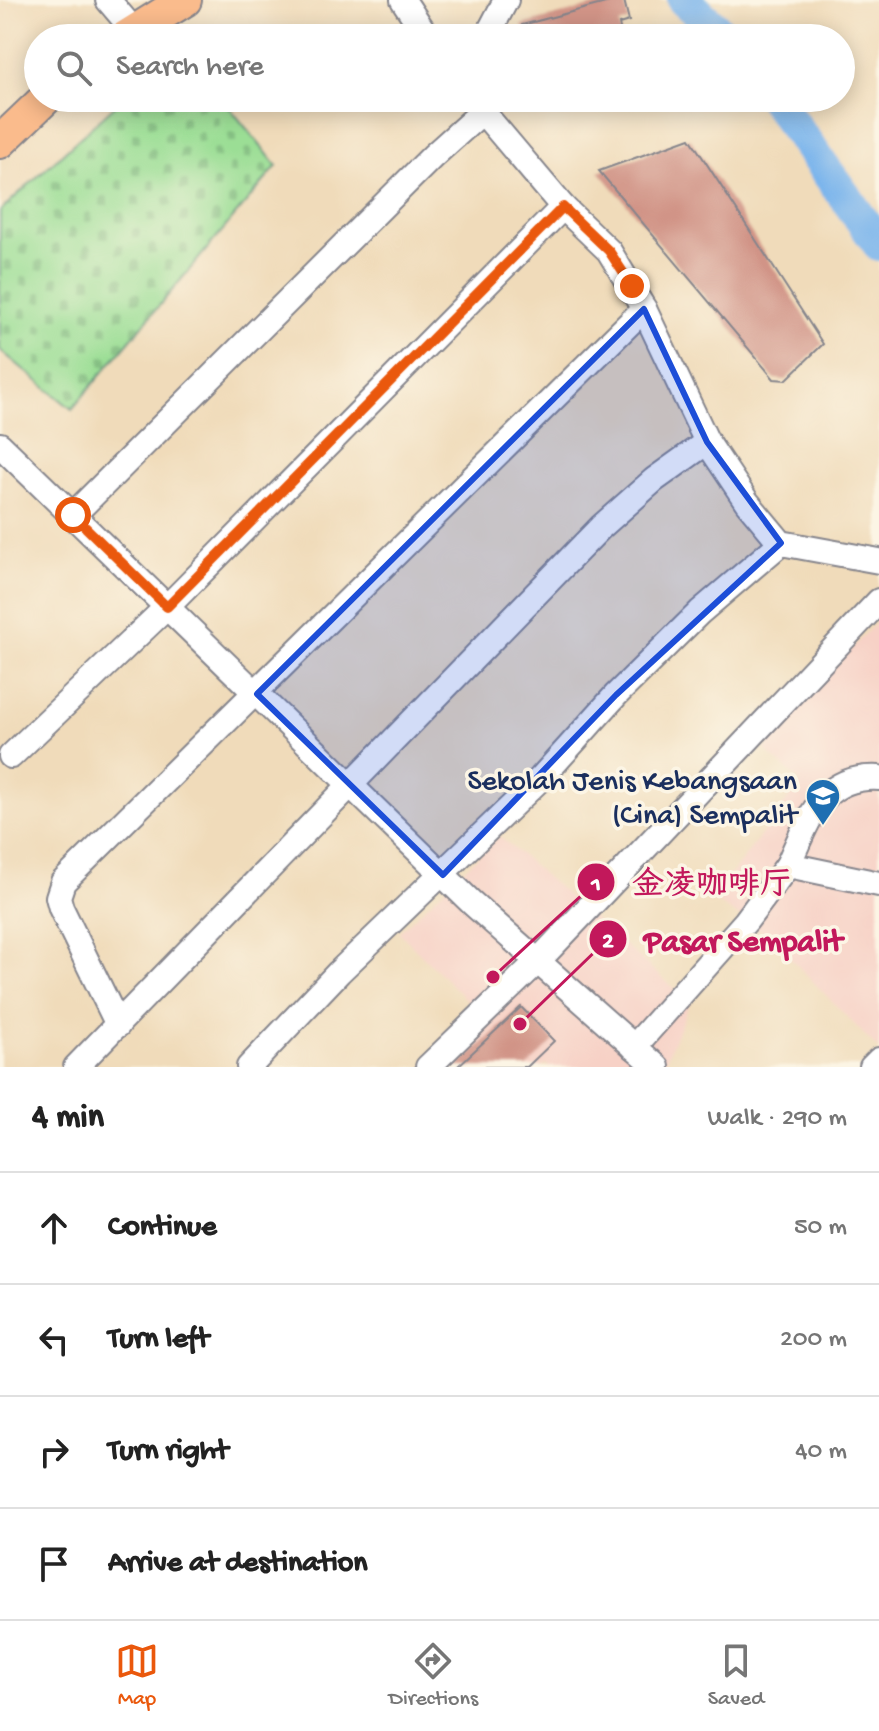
<!DOCTYPE html>
<meta charset="utf-8">
<style>
body{margin:0;font-family:"Gochi Hand","LXGW WenKai TC",sans-serif;background:#f6f6f6;color:#222}
.stop{position:absolute;width:24px;height:24px;margin:-18px;border:6px solid #ea580c;border-radius:50%;background:#fff}
.stop.end{background:#ea580c;border-color:#fff;box-shadow:0 2px 8px #0008}
.list{margin:0;padding:0;list-style:none}
h2{display:flex;justify-content:space-between;align-items:center;height:104px;margin:0;padding:0 32px;font-size:34px}
h2 small{font-size:26px;font-weight:400;color:#767676}
.list li{display:grid;grid-template-columns:52px 1fr auto;gap:24px;align-items:center;box-sizing:border-box;height:112px;padding:0 32px;border-top:2px solid #e0e0e0}
.list b{display:block;font-size:30px;white-space:nowrap}
.list em{font-size:26px;font-style:normal;color:#767676}
.icon{flex:none;width:44px;height:44px;fill:none;stroke:currentColor;stroke-width:2;stroke-linecap:round;stroke-linejoin:round}
.map{position:relative;flex:none;width:879px;height:1067px;overflow:hidden}
.search{position:absolute;background:#fff;box-shadow:0 4px 20px #0003;left:24px;right:24px;top:24px;height:88px;display:flex;align-items:center;gap:20px;box-sizing:border-box;padding:0 28px;border-radius:44px;color:#767676;font-size:30px}
.sheet{height:552px;background:#fff}
nav{display:flex;justify-content:space-around;align-items:center;box-sizing:border-box;height:112px;border-top:2px solid #e0e0e0;background:#fff;font-size:22px;color:#767676}
nav a{display:grid;justify-items:center;gap:4px}
nav .on{color:#ea580c}
.map>svg:first-child{display:block}
</style>
<div class="map">
<svg width="879" height="1067" viewBox="0 0 879 1067">
<defs>
<pattern id="cemetery-stones" width="16" height="16" patternUnits="userSpaceOnUse" patternTransform="scale(2)"><rect width="16" height="16" fill="#9bde95"/><path d="M2 7V4a2 2 0 0 1 4 0v3zM10 15v-3a2 2 0 0 1 4 0v3z" fill="#85bf83"/></pattern>
</defs>
<rect width="100%" height="100%" fill="#fcf5e5"/>
<filter id="ink" filterUnits="userSpaceOnUse"><feTurbulence type="fractalNoise" baseFrequency=".0125" numOctaves="2"/><feDisplacementMap in="SourceGraphic" scale="16" xChannelSelector="R" yChannelSelector="G"/><feConvolveMatrix kernelMatrix="1 2 1 2 8 2 1 2 1" color-interpolation-filters="sRGB"/></filter>
<filter id="wash" filterUnits="userSpaceOnUse"><feTurbulence type="fractalNoise" baseFrequency=".006" numOctaves="4" result="noise"/><feDisplacementMap in="SourceGraphic" scale="32" xChannelSelector="R" yChannelSelector="G"/><feGaussianBlur stdDeviation="1.8" result="paint"/><feColorMatrix in="noise" values="0 0 0 0 0 0 0 0 0 0 0 0 0 0 0 0 0 1.4 0 .05"/><feComposite in="paint" operator="in"/></filter>
<g filter="url(#wash)">
<rect width="100%" height="100%" fill="#f0dbba"/>
<!-- built -->
<g fill="#f7d1c6">
<polygon points="879,619 879,1050 768,935 707,896 733,872 801,782 765,750 781,725"/>
<polygon points="499,836 690,1002 663,1067 549,1067 546,1064 541,1067 443,1067 488,1022 399,932"/>
</g>
<!-- cemetery -->
<polygon fill="url(#cemetery-stones)" stroke="#5b867a" stroke-width="2" points="123,98 222,98 277,166 72,409 0,350 0,211"/>
<g fill="none" stroke-linecap="round" stroke-linejoin="round">
<!-- river -->
<g stroke="#7bb5ec" stroke-width="34">
<polyline points="684,0 726,38"/>
<polyline points="774,98 879,244"/>
</g>
</g>
<g id="blocks">
<!-- building -->
<g fill="#d19487">
<polygon points="617,0 624,0 629,21 619,24 622,38 525,38 522,25"/>
<polygon points="578,98 611,98 611,99 581,107"/>
<polygon points="690,138 823,344 786,380 774,379 599,171"/>
<polygon points="521,1007 554,1041 527,1067 457,1067"/>
</g>
</g>
</g>
<g filter="url(#ink)">
<use href="#blocks" fill-opacity="0" stroke="#86858c" stroke-width="2"/>
<g fill="none" stroke-linecap="round" stroke-linejoin="round">
<defs>
<g id="minor">
<polyline points="108,0 135,32"/>
<polyline points="403,0 428,38"/>
<polyline points="486,38 506,0"/>
<polyline points="471,98 563,207 609,251 644,309 707,442 747,502 781,543 879,561"/>
<polyline points="0,445 472,903 657,1067"/>
<polyline points="73,515 433,156 482,112"/>
<polyline points="11,756 167,607 563,207"/>
<path d="M879,778c-58,-3 -70,41 -91,87l91,19"/>
<polyline points="118,1025 61,908 58,897 63,882 644,309"/>
<polyline points="634,1047 746,921 788,865"/>
<polyline points="76,1067 601,527 654,480 707,442"/>
<polyline points="249,1067 339,972 541,778 616,695 700,612 781,543"/>
<polyline points="428,1067 538,961 879,601"/>
<polyline points="872,1067 879,1060"/>
</g>
<g id="major">
<polyline points="124,38 185,0"/>
<polyline points="0,142 46,98"/>
</g>
</defs>
<!-- minor casing -->
<use href="#minor" stroke="#86858c" stroke-width="28"/>
<!-- major casing -->
<use href="#major" stroke="#86858c" stroke-width="36"/>
<!-- minor -->
<use href="#minor" stroke="#fff" stroke-width="24"/>
<!-- major -->
<use href="#major" stroke="#fabb8c" stroke-width="32"/>
</g>
</g>
<g fill="none" stroke-linecap="round" stroke-linejoin="round" filter="url(#ink)">
<!-- route -->
<polyline stroke="#ea580c" stroke-width="10" points="73,515 167,607 563,207 609,251 632,286"/>
</g>
<!-- marked area -->
<path fill="#1d4ed8" fill-opacity="0.2" stroke="#1d4ed8" stroke-width="6" stroke-linejoin="round" d="M644,309l63,133 74,101 -165,152 -173,180 -186,-181z"/>
<!-- icons -->
<defs>
<symbol id="school-pin" viewBox="-11 -11 22 30"><path d="M0 17L-7.5 6A9.5 9.5 0 1 1 7.5 6Z" fill="#1f6fb2" stroke="#fcf5e5"/><path d="M0-5L7-2L0 1L-7-2ZM-4 1L0 2.5L4 1V4Q0 6-4 4Z" fill="#fff"/></symbol>
</defs>
<g fill-rule="evenodd">
<use href="#school-pin" x="803" y="776" width="40" height="54"/>
</g>
<g text-anchor="middle" stroke-width="7" stroke-linejoin="round" paint-order="stroke">
<!-- poi labels -->
<g font-size="30" fill="#1b2f5e" stroke="#fcf5e5" text-anchor="end">
<text x="797" y="789">Sekolah Jenis Kebangsaan<tspan x="797" dy="34">(Cina) Sempalit</tspan></text>
</g>
</g>
<!-- callouts -->
<path fill="none" stroke="#c2185b" stroke-width="3" d="M493 977L596 882M520 1024L608 939"/>
<g fill="#c2185b" stroke="#fcf5e5" stroke-width="3">
<circle cx="493" cy="977" r="8"/>
<circle cx="520" cy="1024" r="8"/>
<circle cx="596" cy="882" r="20"/>
<circle cx="608" cy="939" r="20"/>
</g>
<g font-size="24" text-anchor="middle" font-weight="bold" fill="#fff">
<text x="596" y="890">1</text>
<text x="608" y="947">2</text>
</g>
<g font-size="32" text-anchor="middle" font-weight="bold" fill="#c2185b" stroke="#fcf5e5" stroke-width="7" stroke-linejoin="round" paint-order="stroke">
<text x="712" y="893">金凌咖啡厅</text>
<text x="743" y="950">Pasar Sempalit</text>
</g>
</svg>
<div class="stop" style="left:73px;top:515px"></div>
<div class="stop end" style="left:632px;top:286px"></div>
<div class="search"><svg class="icon" aria-label="search" viewBox="0 0 24 24"><circle cx="10" cy="10" r="6"/><path d="M15 15l6 6"/></svg>Search here</div>
</div>
<section class="sheet">
<h2>4 min<small>Walk · 290 m</small></h2>
<ul class="list">
<li><svg class="icon" aria-label="ahead" viewBox="0 0 24 24"><path d="M12 20V5M6 11l6-6 6 6"/></svg><div><b>Continue</b></div><em>50 m</em></li>
<li><svg class="icon" aria-label="left" viewBox="0 0 24 24"><path d="M17 20v-9H6M10 6l-5 5 5 5"/></svg><div><b>Turn left</b></div><em>200 m</em></li>
<li><svg class="icon" aria-label="right" viewBox="0 0 24 24"><path d="M7 20v-9h11M14 6l5 5-5 5"/></svg><div><b>Turn right</b></div><em>40 m</em></li>
<li><svg class="icon" aria-label="arrive" viewBox="0 0 24 24"><path d="M6 21V4h12l-3 4 3 4H6"/></svg><div><b>Arrive at destination</b></div></li>
</ul>
</section>
<nav>
<a class="on"><svg class="icon" aria-label="map" viewBox="0 0 24 24"><path d="M3 6l6-2 6 2 6-2v14l-6 2-6-2-6 2zM9 4v14M15 6v14"/></svg>Map</a>
<a><svg class="icon" aria-label="directions" viewBox="0 0 24 24"><path d="M12 3l9 9-9 9-9-9zM9 14v-3h6M13 9l2 2-2 2"/></svg>Directions</a>
<a><svg class="icon" aria-label="saved" viewBox="0 0 24 24"><path d="M7 4h10v16l-5-4-5 4z"/></svg>Saved</a>
</nav>
